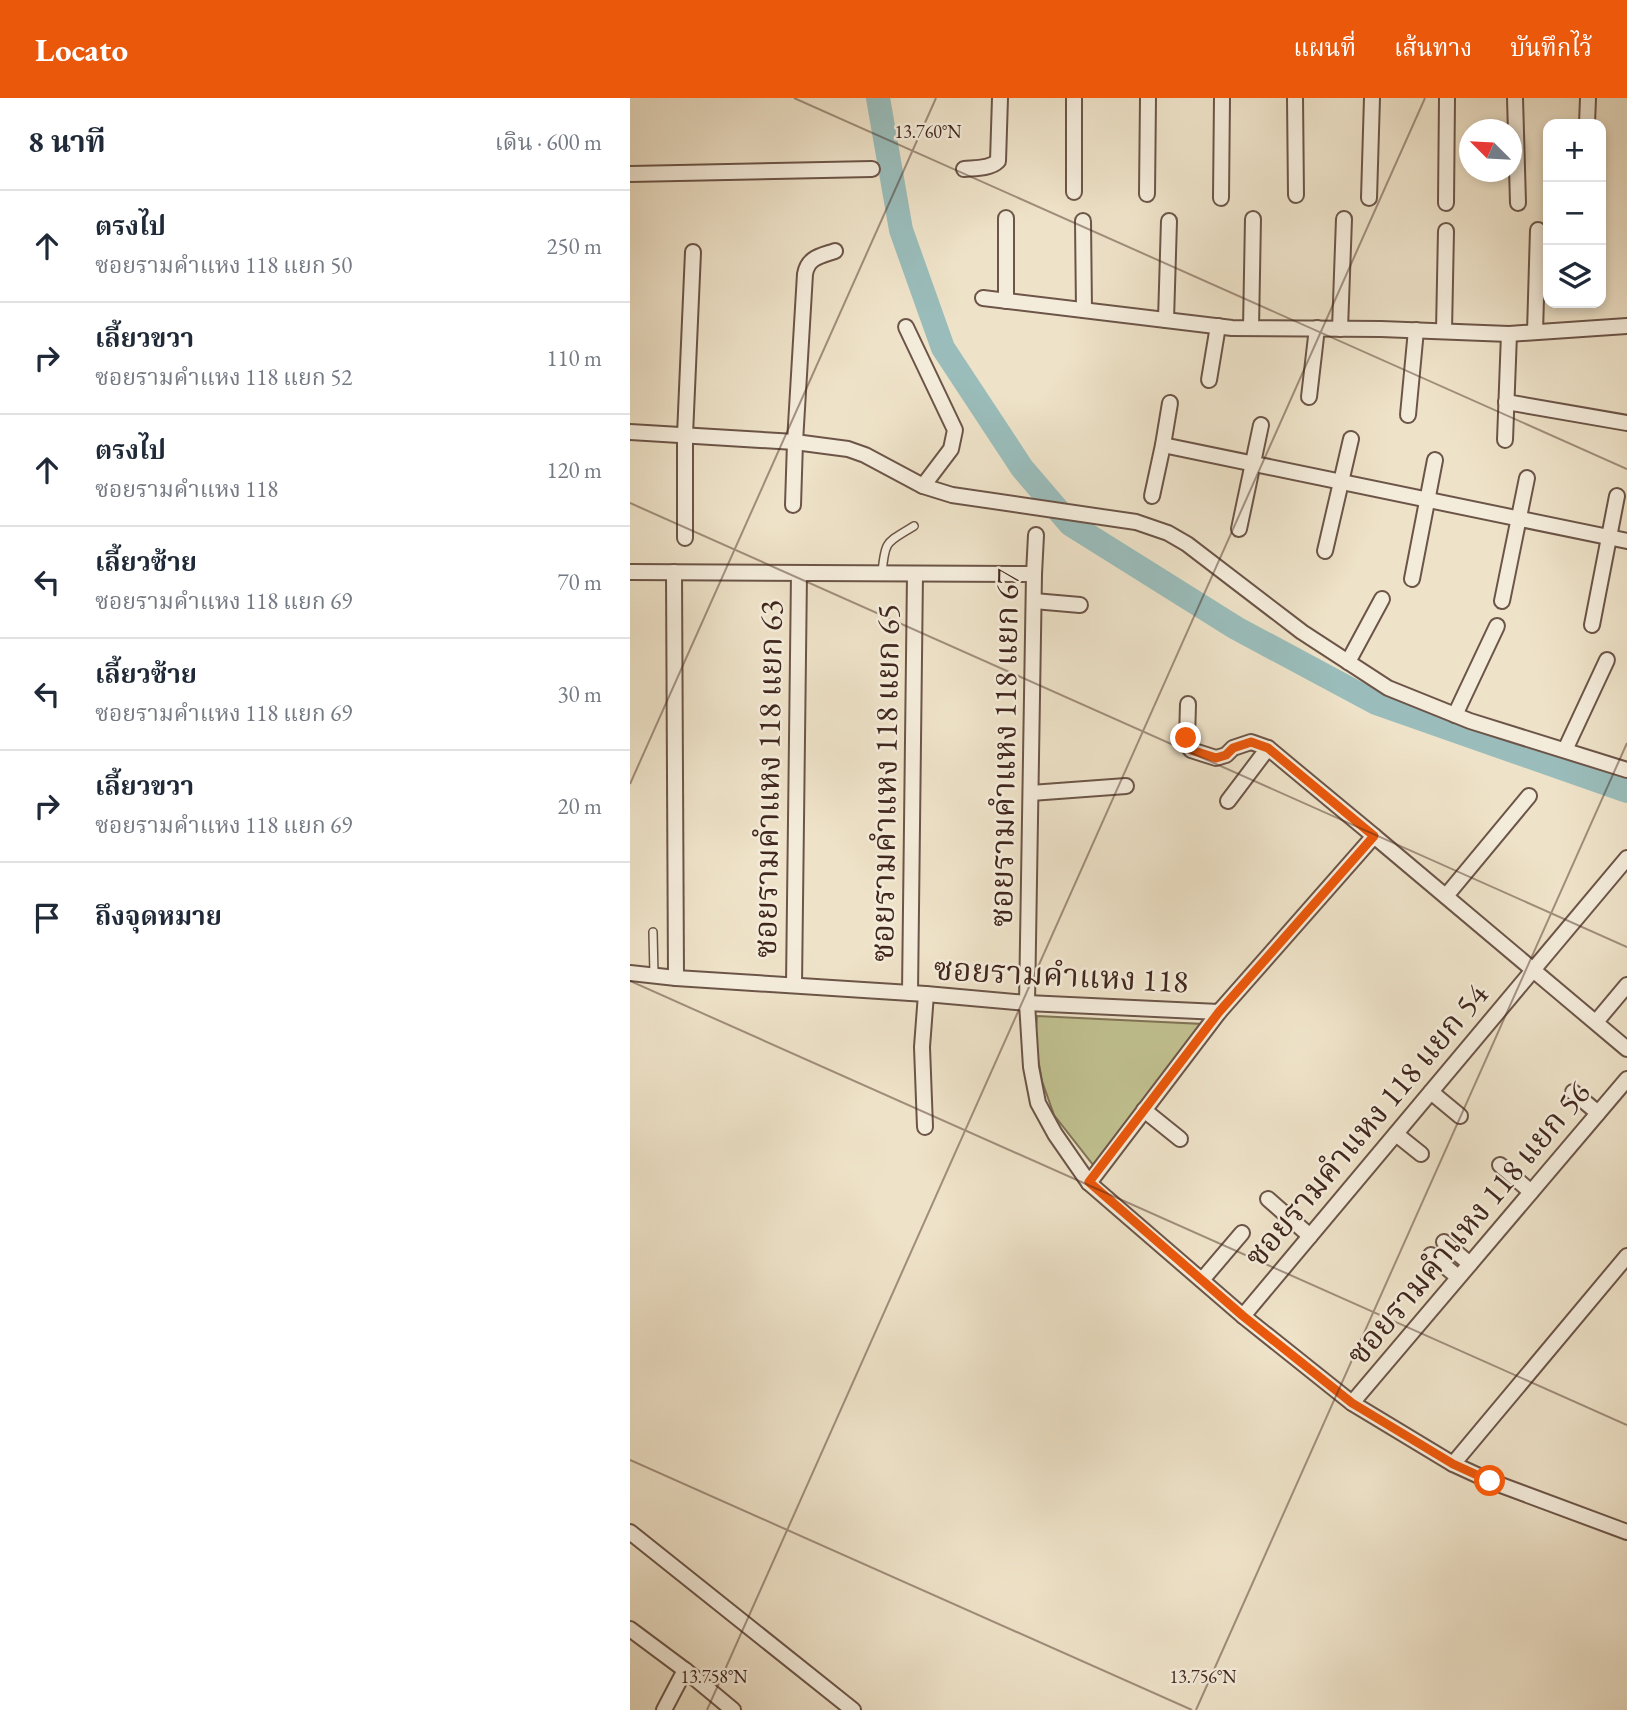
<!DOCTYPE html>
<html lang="th">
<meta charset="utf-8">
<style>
body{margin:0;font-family:"EB Garamond","Noto Serif Thai",serif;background:#f2f2f3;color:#1f2937}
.controls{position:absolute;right:21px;top:21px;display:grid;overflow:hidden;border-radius:14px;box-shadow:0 4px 10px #0003}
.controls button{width:63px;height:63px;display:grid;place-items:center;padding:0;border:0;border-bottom:2px solid #e0e1e3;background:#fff;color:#1f2937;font:35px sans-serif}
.compass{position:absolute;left:829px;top:21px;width:63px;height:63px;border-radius:50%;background:#fff;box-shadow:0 4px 10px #0003;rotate:294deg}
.stop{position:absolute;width:21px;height:21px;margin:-16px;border:5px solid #ea580c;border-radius:50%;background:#fff}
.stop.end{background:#ea580c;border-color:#fff;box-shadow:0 2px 7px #0008}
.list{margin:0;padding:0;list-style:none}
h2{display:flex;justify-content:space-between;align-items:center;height:91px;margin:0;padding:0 28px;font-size:30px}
h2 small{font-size:23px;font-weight:400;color:#747a83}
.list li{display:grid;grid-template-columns:46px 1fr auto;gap:21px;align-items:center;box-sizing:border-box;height:112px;padding:0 28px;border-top:2px solid #e0e1e3}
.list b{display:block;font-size:26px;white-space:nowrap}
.list p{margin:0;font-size:23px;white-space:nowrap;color:#747a83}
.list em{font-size:23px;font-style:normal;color:#747a83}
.icon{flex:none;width:38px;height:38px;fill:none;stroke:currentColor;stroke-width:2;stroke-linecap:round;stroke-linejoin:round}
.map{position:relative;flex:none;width:997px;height:1612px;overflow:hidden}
header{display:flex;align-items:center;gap:42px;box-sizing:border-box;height:98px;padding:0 35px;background:#ea580c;color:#fff}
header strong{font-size:33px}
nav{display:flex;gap:38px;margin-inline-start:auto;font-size:24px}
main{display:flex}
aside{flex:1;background:#fff}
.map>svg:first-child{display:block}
</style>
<header>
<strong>Locato</strong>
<nav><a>แผนที่</a><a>เส้นทาง</a><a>บันทึกไว้</a></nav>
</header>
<main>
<aside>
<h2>8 นาที<small>เดิน · 600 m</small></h2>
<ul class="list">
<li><svg class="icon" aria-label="ahead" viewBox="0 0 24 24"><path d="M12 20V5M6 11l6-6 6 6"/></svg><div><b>ตรงไป</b><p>ซอยรามคำแหง 118 แยก 50</p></div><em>250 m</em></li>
<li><svg class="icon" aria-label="right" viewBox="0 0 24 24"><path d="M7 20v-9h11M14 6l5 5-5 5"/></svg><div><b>เลี้ยวขวา</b><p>ซอยรามคำแหง 118 แยก 52</p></div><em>110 m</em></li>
<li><svg class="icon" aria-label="ahead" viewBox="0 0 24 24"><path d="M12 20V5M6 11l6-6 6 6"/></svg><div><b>ตรงไป</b><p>ซอยรามคำแหง 118</p></div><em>120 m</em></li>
<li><svg class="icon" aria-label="left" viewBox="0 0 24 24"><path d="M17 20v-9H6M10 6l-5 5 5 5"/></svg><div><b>เลี้ยวซ้าย</b><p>ซอยรามคำแหง 118 แยก 69</p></div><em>70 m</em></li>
<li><svg class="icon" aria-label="left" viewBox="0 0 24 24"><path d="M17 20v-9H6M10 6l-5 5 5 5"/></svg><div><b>เลี้ยวซ้าย</b><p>ซอยรามคำแหง 118 แยก 69</p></div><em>30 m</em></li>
<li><svg class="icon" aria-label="right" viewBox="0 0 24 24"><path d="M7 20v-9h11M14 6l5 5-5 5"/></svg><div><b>เลี้ยวขวา</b><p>ซอยรามคำแหง 118 แยก 69</p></div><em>20 m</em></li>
<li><svg class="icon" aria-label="arrive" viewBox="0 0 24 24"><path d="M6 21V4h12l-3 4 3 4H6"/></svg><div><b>ถึงจุดหมาย</b></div></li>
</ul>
</aside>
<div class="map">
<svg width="997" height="1612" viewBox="0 0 997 1612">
<rect width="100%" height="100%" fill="#eee2c8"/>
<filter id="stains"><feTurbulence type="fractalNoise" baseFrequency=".00286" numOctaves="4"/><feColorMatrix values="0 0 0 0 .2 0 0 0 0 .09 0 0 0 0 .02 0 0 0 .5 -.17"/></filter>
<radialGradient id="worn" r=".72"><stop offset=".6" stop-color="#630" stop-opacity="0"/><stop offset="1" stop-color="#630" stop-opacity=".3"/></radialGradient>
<!-- green -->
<polygon fill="#c1c190" stroke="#807456" stroke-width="2" points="407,918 573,926 464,1068 424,1017 412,983 405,944"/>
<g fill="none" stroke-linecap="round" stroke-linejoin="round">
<!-- river -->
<polyline stroke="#9abdbb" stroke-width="24" points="248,0 271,132 313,250 392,370 440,426 606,530 746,605 997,693"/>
<defs>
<g id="service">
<path d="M252,475c3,-34 5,-30 32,-47"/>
<polyline points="23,834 24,877"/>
</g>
<g id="minor">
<polyline points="444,0 444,94"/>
<polyline points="665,0 666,97"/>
<polyline points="885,0 888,105"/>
<polyline points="957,26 958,0"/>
<path d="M334,71c11,-1 26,0 34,-8l2,-63"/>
<polyline points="0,76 242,71"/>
<polyline points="517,96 518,0"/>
<polyline points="591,100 592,0"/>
<polyline points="739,100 742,0"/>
<polyline points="816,105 817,0"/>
<polyline points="376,120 376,203"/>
<polyline points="453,123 454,212"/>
<polyline points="353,200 602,230 751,231 879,236 997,228"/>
<polyline points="536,222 539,123"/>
<polyline points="276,229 325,332 321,351 293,388"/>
<polyline points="621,230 623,121"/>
<polyline points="710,231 714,121"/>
<polyline points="814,233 816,133"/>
<polyline points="905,234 908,132"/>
<polyline points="579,282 588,228"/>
<polyline points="679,299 687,230"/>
<polyline points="876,304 997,325"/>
<polyline points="778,317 786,232"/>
<polyline points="0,334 165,344 218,351 235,357 293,388 322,397 506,424 538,435 557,446 672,534 758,590 840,623 997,672"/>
<polyline points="875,342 879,236"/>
<polyline points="533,347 997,443"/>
<polyline points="522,398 533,347 540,305"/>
<path d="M163,407l2,-63 10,-168c3,-17 16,-18 30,-23"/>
<polyline points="609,431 631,327"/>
<polyline points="406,437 404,476 397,905 401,969 408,1005 425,1036 459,1085 613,1218 722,1305 823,1366 860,1383 997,1434"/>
<polyline points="55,440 55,337 63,154"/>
<polyline points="695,453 721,341"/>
<polyline points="0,474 404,476"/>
<polyline points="44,474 46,880"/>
<polyline points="782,481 805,362"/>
<polyline points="404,503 450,507"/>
<polyline points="872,503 897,380"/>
<polyline points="962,527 987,398"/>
<polyline points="718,564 752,501"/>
<polyline points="558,606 557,641 557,647 561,652 586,660 596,657 603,650 621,644 638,650 744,738"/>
<polyline points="825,617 867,528"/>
<polyline points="935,652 977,562"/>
<polyline points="401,695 496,688"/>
<polyline points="598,703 638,650"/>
<polyline points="816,798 899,698"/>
<polyline points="0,875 46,880 296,896 397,905 589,914 744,738 997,951"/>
<polyline points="164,887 169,476"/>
<polyline points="280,895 285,476"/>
<polyline points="966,924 997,887"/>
<polyline points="801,994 830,1018"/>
<polyline points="943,994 968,1015"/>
<polyline points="514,1012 550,1041"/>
<polyline points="295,1029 292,949 296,896"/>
<polyline points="766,1036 791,1056"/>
<polyline points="870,1067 901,1094"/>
<polyline points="459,1085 589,914"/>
<polyline points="638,1101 680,1138"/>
<polyline points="814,1144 840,1166"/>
<polyline points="801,1157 828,1179"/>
<polyline points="572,1182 612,1135"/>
<polyline points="613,1218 997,760"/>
<polyline points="722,1305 997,981"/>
<polyline points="823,1366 997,1158"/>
<polyline points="0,1434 223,1612"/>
<polyline points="0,1531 55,1572 103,1612"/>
<polyline points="34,1612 55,1572"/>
</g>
</defs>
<!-- service casing -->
<use href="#service" stroke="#6c5548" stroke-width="10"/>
<!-- minor casing -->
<use href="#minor" stroke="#6c5548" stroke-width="18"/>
<!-- service -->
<use href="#service" stroke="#f4ecdb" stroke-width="7"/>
<!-- minor -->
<use href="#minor" stroke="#f4ecdb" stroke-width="14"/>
</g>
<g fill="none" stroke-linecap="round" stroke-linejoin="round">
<!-- route -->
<polyline stroke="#ea580c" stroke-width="9" points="556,640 557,647 561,652 586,660 596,657 603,650 621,644 638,650 744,738 589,914 459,1084 613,1218 722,1305 823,1366 860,1383"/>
</g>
<!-- ticks -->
<path fill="none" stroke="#40261d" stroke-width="2" stroke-opacity="0.45" d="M164,0l833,371M0,405l997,444M0,686l306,-686M0,883l997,444M0,1362l562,250M77,1612l718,-1612M566,1612l431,-967"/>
<g text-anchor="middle" stroke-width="5" stroke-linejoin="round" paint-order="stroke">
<!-- street labels -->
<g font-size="32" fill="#40261d" stroke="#f4ecdb">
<text transform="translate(374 650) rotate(-89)" y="11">ซอยรามคำแหง 118 แยก 67</text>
<text transform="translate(138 681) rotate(-89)" y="11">ซอยรามคำแหง 118 แยก 63</text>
<text transform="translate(255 685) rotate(-89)" y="11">ซอยรามคำแหง 118 แยก 65</text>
<text transform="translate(431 877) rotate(3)" y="11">ซอยรามคำแหง 118</text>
<text transform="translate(736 1027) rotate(-50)" y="11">ซอยรามคำแหง 118 แยก 54</text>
<text transform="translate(838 1125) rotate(-50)" y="11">ซอยรามคำแหง 118 แยก 56</text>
</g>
</g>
<g font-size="18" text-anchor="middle" fill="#40261d" stroke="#f4ecdb" stroke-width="5" stroke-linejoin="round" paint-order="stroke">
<text x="298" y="40">13.760°N</text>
<text x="84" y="1585">13.758°N</text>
<text x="573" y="1585">13.756°N</text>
</g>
<rect width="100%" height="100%" filter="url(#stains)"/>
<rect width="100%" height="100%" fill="url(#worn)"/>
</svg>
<div class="controls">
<button>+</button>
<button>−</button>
<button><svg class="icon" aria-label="layers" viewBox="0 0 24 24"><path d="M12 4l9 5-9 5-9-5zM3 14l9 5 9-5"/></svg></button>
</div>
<svg class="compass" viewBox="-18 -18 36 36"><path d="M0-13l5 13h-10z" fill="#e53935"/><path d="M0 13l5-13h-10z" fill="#747a83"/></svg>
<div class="stop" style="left:860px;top:1383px"></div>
<div class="stop end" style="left:556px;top:640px"></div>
</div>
</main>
